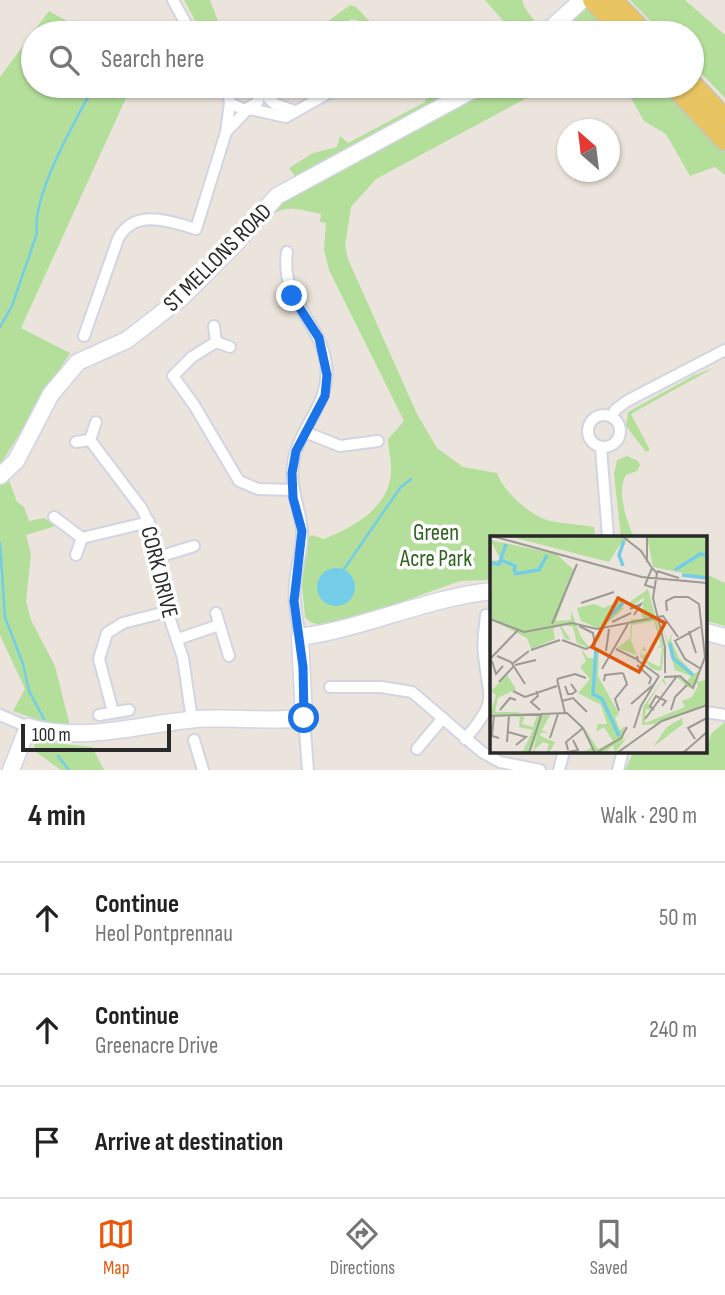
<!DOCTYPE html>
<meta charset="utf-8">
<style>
body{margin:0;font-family:"Sofia Sans Condensed",sans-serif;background:#f6f6f6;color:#222}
.compass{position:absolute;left:557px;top:119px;width:63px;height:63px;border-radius:50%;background:#fff;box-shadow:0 2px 5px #0004;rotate:332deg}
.scale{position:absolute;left:21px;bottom:18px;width:150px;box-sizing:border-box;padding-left:7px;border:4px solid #292929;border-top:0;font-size:19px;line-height:24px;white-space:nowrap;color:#292929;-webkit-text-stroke:5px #fff;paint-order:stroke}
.stop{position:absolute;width:21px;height:21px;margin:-16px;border:5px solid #1a73e8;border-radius:50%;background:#fff}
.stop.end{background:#1a73e8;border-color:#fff;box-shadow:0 2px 7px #0008}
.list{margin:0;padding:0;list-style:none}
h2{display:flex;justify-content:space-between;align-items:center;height:91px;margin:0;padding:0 28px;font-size:30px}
h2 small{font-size:23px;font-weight:400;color:#767676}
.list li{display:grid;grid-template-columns:46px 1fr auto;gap:21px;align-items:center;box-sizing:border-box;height:112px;padding:0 28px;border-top:2px solid #e0e0e0}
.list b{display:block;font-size:26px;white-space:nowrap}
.list p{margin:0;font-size:23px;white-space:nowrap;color:#767676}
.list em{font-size:23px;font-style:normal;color:#767676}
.icon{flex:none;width:38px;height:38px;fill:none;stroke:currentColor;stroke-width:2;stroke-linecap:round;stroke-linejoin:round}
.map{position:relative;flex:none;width:725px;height:770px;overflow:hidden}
.search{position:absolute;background:#fff;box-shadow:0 2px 5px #0004;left:21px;right:21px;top:21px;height:77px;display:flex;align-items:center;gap:18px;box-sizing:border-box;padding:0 24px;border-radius:38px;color:#767676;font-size:26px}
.sheet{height:427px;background:#fff}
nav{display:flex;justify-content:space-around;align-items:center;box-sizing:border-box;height:98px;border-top:2px solid #e0e0e0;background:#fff;font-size:19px;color:#767676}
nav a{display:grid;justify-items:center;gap:4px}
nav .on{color:#ea580c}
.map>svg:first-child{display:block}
</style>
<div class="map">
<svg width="725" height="770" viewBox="0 0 725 770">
<rect width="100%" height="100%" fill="#ebe4dc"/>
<!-- green -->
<g fill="#b4df9b">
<polygon points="184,0 210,0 218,21 228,33 202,33"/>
<path d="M485,0h37c3,13 13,17 16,30l-2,3h-44l12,-11z"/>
<polygon points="630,0 685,0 725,35 725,98 692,64 692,33 662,33"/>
<polygon points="350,5 356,7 381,33 367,33 357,20 351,19 336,31 312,33"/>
<polygon points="587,8 612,33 551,33 554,30"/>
<polygon points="49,11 89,33 33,33 33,86 119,86 126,98 21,328 70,353 0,465 0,77"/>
<polygon points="422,86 433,88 472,86 299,182 289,168 313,153 337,147 340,136 348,143 425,102 429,93"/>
<path d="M484,86h65l-173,93 -25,28 -6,39 3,13 69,155 20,34 26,19 34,6c6,18 30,39 47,46 15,5 35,5 50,8l1,10h-103v43l-32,1 -95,34 -43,11 -12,-4 -5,-5 -3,-31 5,-48 5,-3 12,4c30,-12 69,-33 67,-72 0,-10 -3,-18 -3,-28l16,-18 -75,-151 -5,-21 2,-26 -6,-1 1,-8c-33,-8 -39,-9 -66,11l20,-24z"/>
<polygon points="624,86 663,86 725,152 725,175 715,167 690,176 666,134 644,121"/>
<polygon points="715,367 631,414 650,450 646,452 626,426 628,412 693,376"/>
<path d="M627,456l11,5 2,4 -3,6 -11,4c-10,15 1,48 8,62h-13l-7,-63 3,-14z"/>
<polygon points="7,475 17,502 24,507 29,521 44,518 56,526 26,535 31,554 26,601 31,620 55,666 70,726 38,720 13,711 25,689 0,635 0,482"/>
<polygon points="706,574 725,583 725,626 706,621"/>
<polygon points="725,722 725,770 625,770 634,751 706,751 711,734"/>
<polygon points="37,741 92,747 104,770 61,770 36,752 34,745"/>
</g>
<!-- water -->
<circle fill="#73cde8" cx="336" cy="587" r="19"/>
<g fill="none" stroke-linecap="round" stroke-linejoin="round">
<!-- stream -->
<g stroke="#73cde8" stroke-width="2.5">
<path d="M0,327l12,-21 25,-73c-6,-36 39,-114 57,-147"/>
<polyline points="0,543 5,617 23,664 29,691 44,719"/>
<polyline points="344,569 400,488 411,479"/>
<polyline points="58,756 69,770"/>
</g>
<defs>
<g id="street">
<polyline points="173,0 191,33"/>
<polyline points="231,86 228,93 230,103 244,110 258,102 257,86"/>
<polyline points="259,89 275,104 295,111"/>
<polyline points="250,109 286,117 341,86"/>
<polyline points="226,132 248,109"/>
<path d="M287,252c-7,50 33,68 39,112 5,39 -24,59 -32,94 -6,27 6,48 8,73 1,19 -6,35 -7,53 -2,18 2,35 5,53"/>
<polyline points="214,326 216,342"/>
<path d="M84,336l34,-97c16,-31 51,-18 78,-10l30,-97 4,-29"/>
<polyline points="230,347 216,342 192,357 173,376 194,405 239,481 258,489 293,490"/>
<circle cx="604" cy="431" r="16"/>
<polyline points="612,417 615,410 627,401 725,350"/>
<polyline points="305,432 340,446 378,441"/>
<polyline points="90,440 142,509 154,534 160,590 183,658 192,720"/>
<polyline points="76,442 90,440 96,422"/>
<polyline points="601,448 608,537"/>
<polyline points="54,517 82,538 149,522"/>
<polyline points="76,555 82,538"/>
<polyline points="155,558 194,546"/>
<polyline points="216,613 229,656"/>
<polyline points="178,639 219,625"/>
<polyline points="330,687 381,687 412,692 482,752 500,762 540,770"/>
<polyline points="113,712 99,659 107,633 123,623 166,612"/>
<polyline points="706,712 725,715"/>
<polyline points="0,715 28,727"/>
<polyline points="99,715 129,710"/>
<polyline points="304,718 308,770"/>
<path d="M465,739c35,-41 23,-38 19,-85 -2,-13 1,-26 2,-39"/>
<polyline points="194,740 203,770"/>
<polyline points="417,749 443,718"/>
<polyline points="559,770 564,751"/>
<polyline points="618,770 623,751"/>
</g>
<g id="secondary">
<polyline points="546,33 582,0"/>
<polyline points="0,476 16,461 51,394 78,362 127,340 181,298 236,243 277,196 480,86"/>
<polyline points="706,632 725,637"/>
<path d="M11,770l17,-43c57,16 112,-3 169,-8 36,-2 71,3 107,-1l-4,-81c66,-9 126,-39 192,-46"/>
</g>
<g id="primary">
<polyline points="592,0 623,33"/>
<polyline points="613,0 645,33"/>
<polyline points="692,83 725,118"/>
<polyline points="673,86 725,141"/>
</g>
</defs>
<!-- street casing -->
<use href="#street" stroke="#d1d5e2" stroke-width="14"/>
<!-- secondary casing -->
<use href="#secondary" stroke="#d1d5e2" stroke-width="19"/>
<!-- primary casing -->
<use href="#primary" stroke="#c3c3c3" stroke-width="21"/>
<!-- street -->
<use href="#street" stroke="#fff" stroke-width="10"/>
<!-- secondary -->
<use href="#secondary" stroke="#fff" stroke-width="16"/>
<!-- primary -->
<use href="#primary" stroke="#e9c562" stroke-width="18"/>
</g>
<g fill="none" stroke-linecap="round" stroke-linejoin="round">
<!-- route -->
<polyline stroke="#1a73e8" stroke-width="9" points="292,296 319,338 327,375 325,396 296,451 292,473 293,498 302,531 294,601 303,667 304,718"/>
</g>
<g text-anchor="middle" stroke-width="7" stroke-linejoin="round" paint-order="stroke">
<!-- street labels -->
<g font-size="23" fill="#292929" stroke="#fff">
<text transform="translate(217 257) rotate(-45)" y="8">ST MELLONS ROAD</text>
<text transform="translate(160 572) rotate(76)" y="8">CORK DRIVE</text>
</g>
<!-- park labels -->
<g font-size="23" fill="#2e631d" stroke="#fff">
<text x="436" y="540">Green<tspan x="436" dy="26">Acre Park</tspan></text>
</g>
</g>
<!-- overview -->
<g transform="translate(490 536)">
<rect width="217" height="217" fill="#ebe4dc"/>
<path d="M18,0l67,2 57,-2 -13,10 -10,16zM157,0h60v42l-54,-11zM0,4l66,14 18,16 -18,51 15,-1v-9l10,26 9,11 -13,-5 -4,-16 -13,-3 11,16 -6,-1 -6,-14 -6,4 2,10 -24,10 -4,-11 -37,-19v-58l11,-1zM158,53l16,60 -2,20 -2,2 -8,-2 -12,-13 2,-7 3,-3 1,6 -4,-2 -1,6 6,-3 -2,7 15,7 2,-20 -6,2 5,-4 -7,-24 -22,4 -1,16 6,14 -20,-7 13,-10 1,-19h12l-3,-8 -7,1 7,-2 2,2 2,-15 -14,11 1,-7zM131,64l2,9 -21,19 -4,19 2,-18 -19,-8 -4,-13 17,-4 10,4zM170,82l8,24 5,-10 -2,8 8,18 15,16 5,-3 -1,11 9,-3v25l-51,20 -14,1 1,-18 20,-28 8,-1 -7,1 3,7 -5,-5 -14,22 4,8 -6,-2 -1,14 40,-16 -3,-6 10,-4 6,-11 -1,-3 -8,5 -15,-13 13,6 4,-5 -16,-6zM90,111l8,11h7v-11l4,2 -1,27 21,38 -4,3 5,13 5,-4 -2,15 8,-9 -16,21 -2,-8 -6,6 -24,2 9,-6 -7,-18 13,20 15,-8 -9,-14 -8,5 2,-8h9l-6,-19 -23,-12 12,-14 -10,-12 6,-6zM17,139l9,14 -18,9 -3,14h22l8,3 -3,9 11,3 4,-12h13l-8,15 8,4 -9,-2 -1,4 15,6 -6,11h-3l3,-9 -6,-2 -9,8 5,3 -6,-2 4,-15 -7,17h-8l11,-23 -14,-3 1,-10 -30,-2 6,-20 -5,-4zM192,182l1,6 -30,23 14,-20z" fill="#b4df9b"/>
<path fill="none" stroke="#73cde8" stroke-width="3.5" d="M11,24l14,6 -1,6M0,27l9,1 7,-20M133,30l-4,-11 5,-14M185,34l25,-16 7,1M24,38l25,-4 8,-15M192,39l25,3M117,83l16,-16M180,107l3,15 20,17M106,112l-3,46 9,5 17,37"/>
<path fill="none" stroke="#9d9994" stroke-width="2" d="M2,0l150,41 65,6M132,0l19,15 11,17M157,0v26M167,35l22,7M164,52l-9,-3 7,-17 5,5 -4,25 12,49v26M91,67l33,-11M140,73l11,-5 -7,11M0,83l34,13 48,-9 25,6 66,-13 15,21M122,86l19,-9M62,88l25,-60M89,90l14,7 2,12M210,91l-25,14 10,18 16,10M199,95l7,22M72,104l24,9 9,-4M126,113l22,11 -1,-4M41,114l29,-10M116,115l3,-22M7,120l14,6 14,22M0,123l28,-29M147,124l22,16M2,125l4,13 7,-8M22,128l17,-13M25,129l21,-5M147,129l14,13 -2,6M112,133l26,-45M174,141l16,-1 13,12 12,-31 -6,-53 -11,-7h-14l-8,4 1,10M67,143l8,34M67,143l18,-5 11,4M114,145l1,-6 18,-2M9,146l15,-16M75,150l3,8h4l4,-3 -5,-7M23,155l12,6 32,-11M46,155l2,5 -7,6 9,8M72,165l11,-3 14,14M141,168l22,-19M10,174l10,-12 6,2M164,174l-4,-4 6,-10 10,5 -4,5M181,174l4,-13 12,-12M129,175l-4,-12 12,-15 -4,-11M4,179l-2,21 7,2M0,180l77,-3 16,15M155,183l32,-43M93,192l12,25M144,192l7,-22 18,-30M18,196l18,5 -10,8M60,202l8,-24M205,203l-7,-11 19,-10M17,206l2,-27M78,214l-2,-8 17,-14M39,217l13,-40M73,217l15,-3 -5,-10M106,217l25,-15 6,-11M127,217l45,-32 45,-16M193,217l24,-21"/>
<path fill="#de570d" fill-opacity="0.15" stroke="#de570d" stroke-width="3.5" d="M128,62l47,25 -26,49 -47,-25z"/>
<rect width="217" height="217" fill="none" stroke="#292929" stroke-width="3.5"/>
</g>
</svg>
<svg class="compass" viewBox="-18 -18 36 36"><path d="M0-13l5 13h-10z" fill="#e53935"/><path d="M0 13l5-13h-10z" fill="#767676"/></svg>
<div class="scale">100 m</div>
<div class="stop" style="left:304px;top:718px"></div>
<div class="stop end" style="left:292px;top:296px"></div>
<div class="search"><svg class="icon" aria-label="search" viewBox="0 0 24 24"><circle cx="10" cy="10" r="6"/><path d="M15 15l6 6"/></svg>Search here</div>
</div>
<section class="sheet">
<h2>4 min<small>Walk · 290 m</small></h2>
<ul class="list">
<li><svg class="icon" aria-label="ahead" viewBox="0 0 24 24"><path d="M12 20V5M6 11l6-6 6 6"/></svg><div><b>Continue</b><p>Heol Pontprennau</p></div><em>50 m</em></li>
<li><svg class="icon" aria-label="ahead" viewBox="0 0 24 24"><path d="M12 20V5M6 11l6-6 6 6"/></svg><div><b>Continue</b><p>Greenacre Drive</p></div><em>240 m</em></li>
<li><svg class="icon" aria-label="arrive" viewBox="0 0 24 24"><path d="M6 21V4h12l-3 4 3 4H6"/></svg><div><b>Arrive at destination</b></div></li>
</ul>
</section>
<nav>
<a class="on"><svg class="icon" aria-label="map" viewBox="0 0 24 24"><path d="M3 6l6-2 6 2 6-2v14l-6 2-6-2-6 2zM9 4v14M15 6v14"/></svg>Map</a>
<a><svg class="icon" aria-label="directions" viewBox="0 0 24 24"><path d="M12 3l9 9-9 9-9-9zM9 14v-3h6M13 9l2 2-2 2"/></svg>Directions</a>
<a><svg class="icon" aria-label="saved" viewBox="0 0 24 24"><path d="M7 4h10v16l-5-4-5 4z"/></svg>Saved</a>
</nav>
